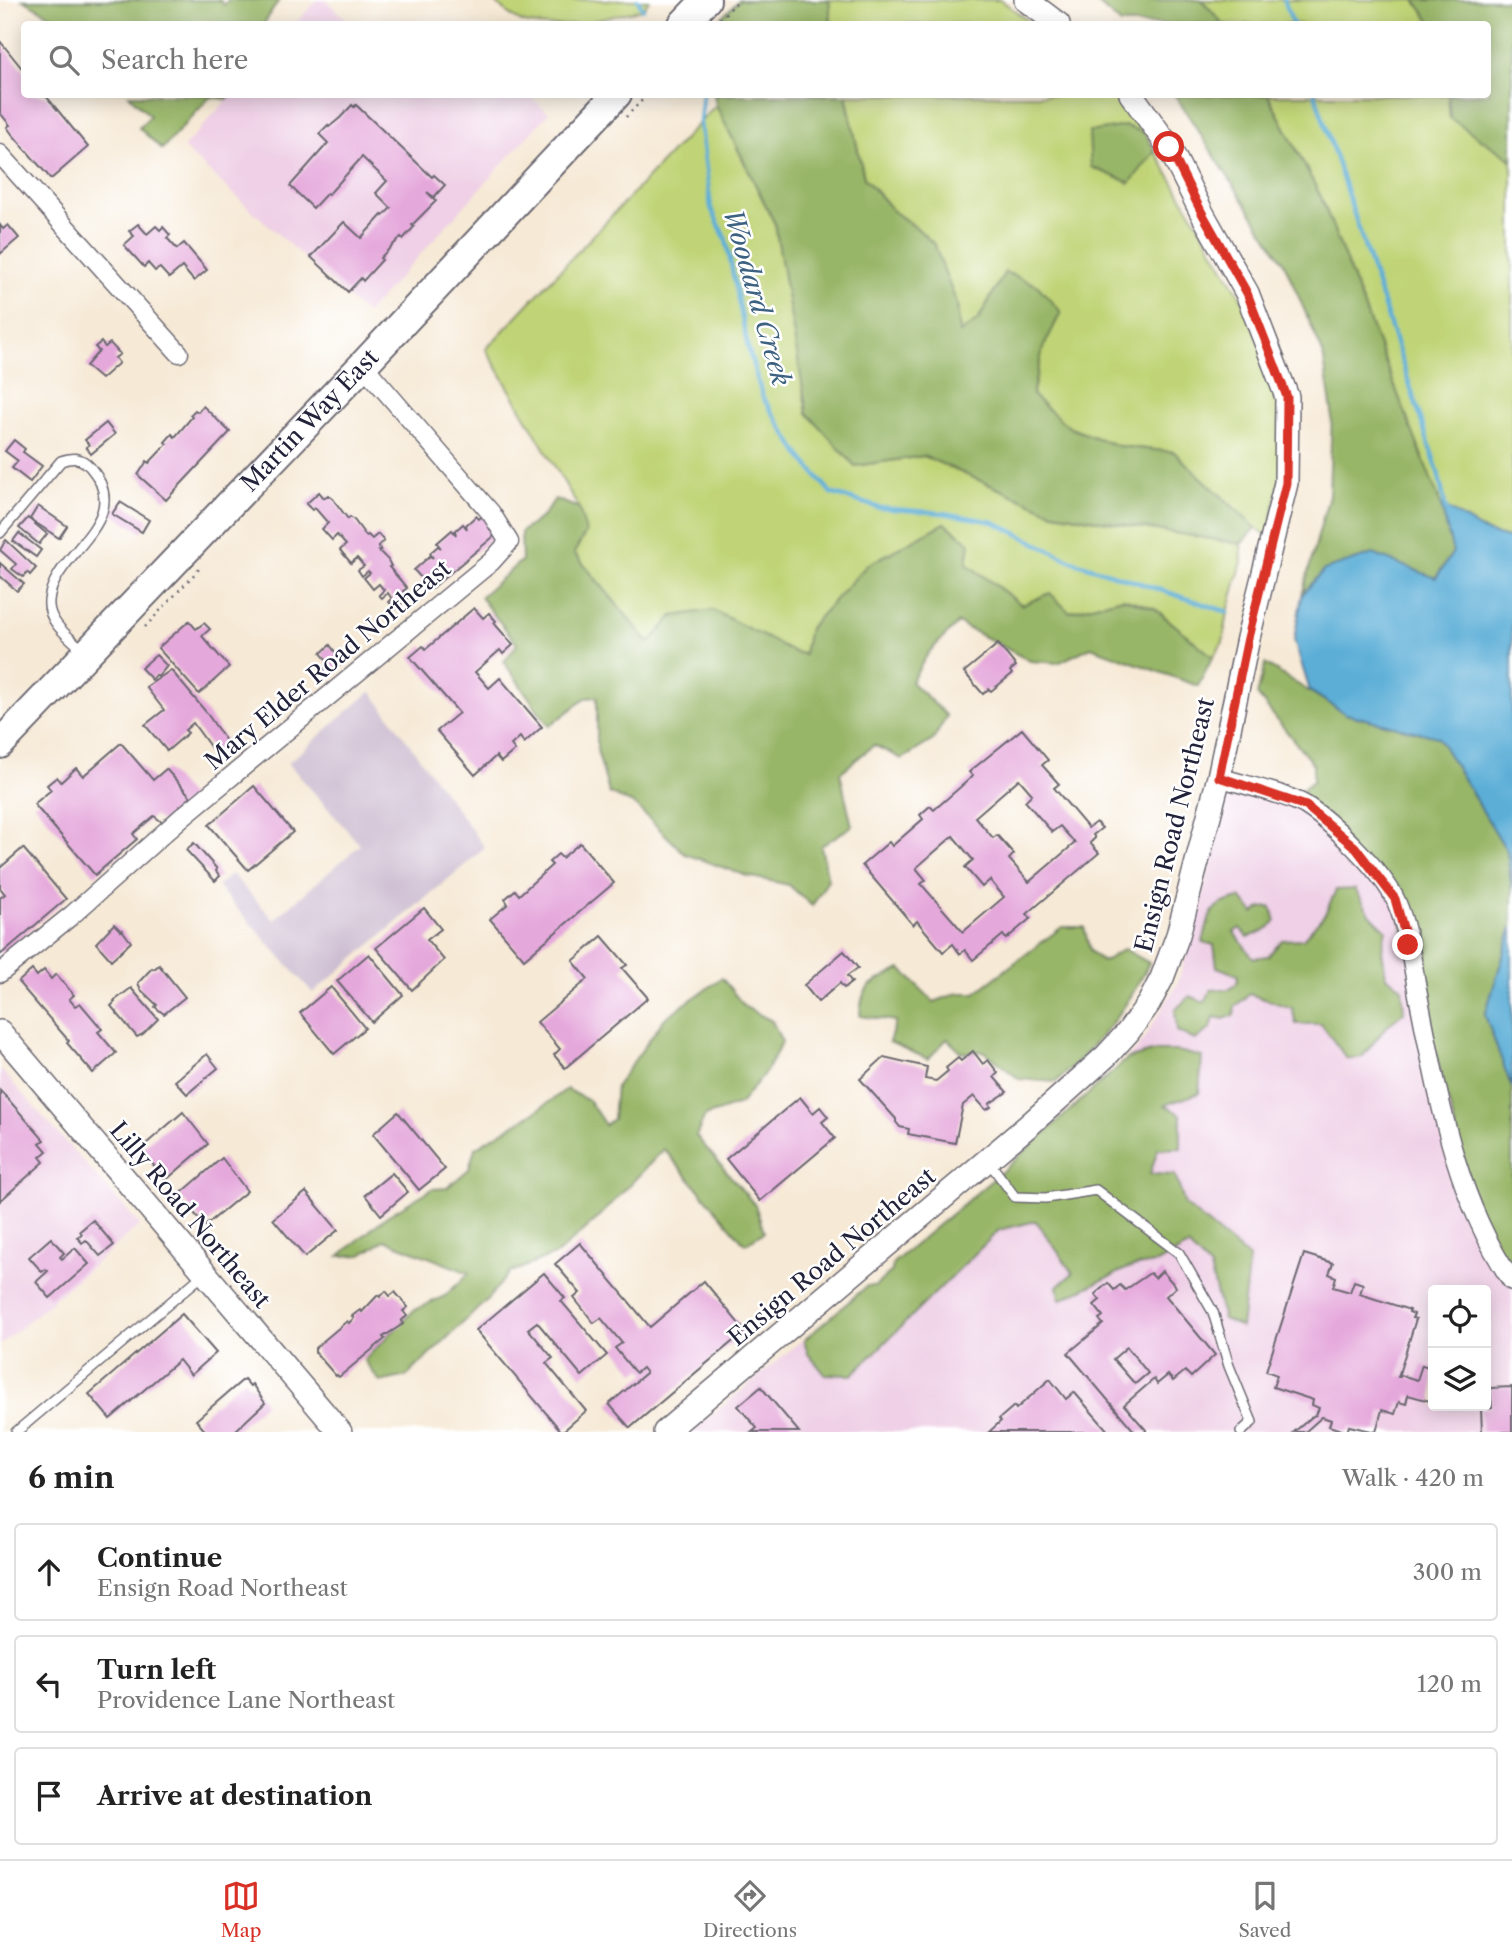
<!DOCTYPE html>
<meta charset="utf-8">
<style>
body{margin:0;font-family:"Libre Caslon Text",serif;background:#f6f6f6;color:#222}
.controls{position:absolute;right:21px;bottom:21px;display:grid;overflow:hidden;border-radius:7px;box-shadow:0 4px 18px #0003}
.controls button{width:63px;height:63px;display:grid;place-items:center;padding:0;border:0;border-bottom:2px solid #e0e0e0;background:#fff;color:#222;font:35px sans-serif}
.stop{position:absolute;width:21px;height:21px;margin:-16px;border:5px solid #d93025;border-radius:50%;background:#fff}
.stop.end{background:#d93025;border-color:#fff;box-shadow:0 2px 7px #0008}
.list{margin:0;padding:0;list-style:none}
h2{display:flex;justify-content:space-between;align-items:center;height:91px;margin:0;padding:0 28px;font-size:30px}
h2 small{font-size:23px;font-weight:400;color:#767676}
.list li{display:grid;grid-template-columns:46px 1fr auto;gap:21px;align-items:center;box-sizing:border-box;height:98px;margin:0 14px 14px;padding:0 14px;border:2px solid #e0e0e0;border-radius:7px}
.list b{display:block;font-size:26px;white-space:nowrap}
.list p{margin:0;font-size:23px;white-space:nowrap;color:#767676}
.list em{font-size:23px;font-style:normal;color:#767676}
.icon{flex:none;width:38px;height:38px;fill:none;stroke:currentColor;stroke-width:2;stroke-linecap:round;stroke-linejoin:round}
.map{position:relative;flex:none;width:1512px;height:1432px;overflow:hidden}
.search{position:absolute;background:#fff;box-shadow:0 4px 18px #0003;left:21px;right:21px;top:21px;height:77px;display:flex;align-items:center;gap:18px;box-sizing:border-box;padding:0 24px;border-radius:7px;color:#767676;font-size:26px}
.sheet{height:427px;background:#fff}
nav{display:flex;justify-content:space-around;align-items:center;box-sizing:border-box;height:98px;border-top:2px solid #e0e0e0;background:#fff;font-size:19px;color:#767676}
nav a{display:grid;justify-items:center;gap:4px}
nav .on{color:#d93025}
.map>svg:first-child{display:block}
</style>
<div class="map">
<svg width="1512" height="1432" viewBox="0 0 1512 1432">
<rect width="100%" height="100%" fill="#fff"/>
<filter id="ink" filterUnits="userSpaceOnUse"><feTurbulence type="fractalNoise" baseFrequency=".0143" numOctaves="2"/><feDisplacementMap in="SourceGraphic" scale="14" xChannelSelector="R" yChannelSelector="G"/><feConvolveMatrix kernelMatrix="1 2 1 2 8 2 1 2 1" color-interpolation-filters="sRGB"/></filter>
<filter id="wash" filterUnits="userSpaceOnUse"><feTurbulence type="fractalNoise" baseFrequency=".00686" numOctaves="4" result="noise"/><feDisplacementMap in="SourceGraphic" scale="28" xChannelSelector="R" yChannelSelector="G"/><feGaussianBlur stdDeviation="1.57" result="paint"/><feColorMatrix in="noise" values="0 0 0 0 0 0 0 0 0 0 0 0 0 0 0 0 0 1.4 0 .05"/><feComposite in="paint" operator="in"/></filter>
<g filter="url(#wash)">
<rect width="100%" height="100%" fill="#f6e9d5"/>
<!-- built -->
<g fill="#efd0e6" fill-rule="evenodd">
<polygon points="317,0 325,0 352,24 295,24"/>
<polygon points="231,95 528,95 549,113 366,314 183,148"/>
<path d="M1232,781l66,21 97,97 117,382v151h-820l175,-146h8l17,-15 1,-8 105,-88 140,-127 39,-63 14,-46zM1433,1290h53v116h-53z"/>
<polygon points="0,1069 140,1225 0,1345"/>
</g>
<!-- industrial -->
<polygon fill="#cdbed2" points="371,691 485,848 313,993 217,886 232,874 274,920 360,845 288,763"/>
<!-- green -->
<g fill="#c0d477" stroke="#717b59" stroke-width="2">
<path d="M492,0h157l-6,9c-34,8 -79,22 -114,15 -14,-2 -26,-16 -37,-24z"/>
<polygon points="829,0 1001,0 1032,24 831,24"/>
<polygon points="1202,0 1415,0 1432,24 1223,24"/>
<polygon points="846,95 1115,95 1145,133 1125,126 1129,183 1155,151 1242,299 1279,395 1281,473 1268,538 1226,503 1174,452 1118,446 1070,428 1032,395 1043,348 1061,312 1005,272 978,320 960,334 957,304 918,229 893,211 864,178"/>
<polygon points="1268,95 1448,95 1450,118 1512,160 1512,539 1486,532 1441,505 1321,197"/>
<polygon points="716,105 775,224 792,317 854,466 924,456 1054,513 1241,544 1242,562 1228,612 1223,642 1213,657 1154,608 1123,598 1069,612 1022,605 967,564 805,654 649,643 574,553 579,508 486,349"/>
</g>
<!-- forest -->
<g fill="#98b668" stroke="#5d6c52" stroke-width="2">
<polygon points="23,0 220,0 224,5 228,0 279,0 264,24 66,24"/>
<polygon points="739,0 829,0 831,24 715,24"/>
<polygon points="1094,0 1202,0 1223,24 1121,24"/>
<polygon points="1415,0 1512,0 1512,160 1450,118 1448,95 1488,94 1488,24 1432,24"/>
<polygon points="129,95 231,95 227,99 210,97 162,149 139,128 150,116"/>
<polygon points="714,95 846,95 864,178 893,211 918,229 934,244 957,304 960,333 978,320 1005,272 1037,285 1061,312 1043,348 1032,395 1070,428 1118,446 1174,452 1256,528 1241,544 1054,513 924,456 855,466 807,413 775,224 716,105"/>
<polygon points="1175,95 1268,95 1321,197 1441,505 1453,552 1435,578 1373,554 1324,570 1302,595 1329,495 1332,412 1323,353 1284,263"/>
<polygon points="1125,126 1145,133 1155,151 1130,183 1091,167 1089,132"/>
<polygon points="555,499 579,508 586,532 574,553 649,643 673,616 713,610 794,652 804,654 809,628 867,565 945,523 970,543 967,564 1022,605 1050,593 1069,612 1123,598 1154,608 1213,657 1198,686 1091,647 1058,663 1030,661 958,623 929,652 911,682 947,716 933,740 902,759 874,745 840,773 852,826 821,846 828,880 812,906 789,885 747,876 685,854 635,805 609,793 597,750 597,697 586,698 549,726 504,662 517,644 480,597 522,560 521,532 543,516"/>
<polygon points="1265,664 1346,714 1438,737 1507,851 1512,890 1512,927 1485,1015 1512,1088 1512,1281 1482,1229 1395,899 1306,806 1303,789 1313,781 1313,764 1257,695"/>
<path d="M1355,889l15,25 16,16 -4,20 4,26 16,12 2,24 -17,14 -25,31 -15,2 -26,-35h-25l-4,-16 -43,-14 -14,13 -1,8 -10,4 -10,-2 -3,11 -16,12 -18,-9 -2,-21 15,-14 14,6 7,-12 19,-1 7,-6 1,-8 -21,-8 -3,-22 -11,-3c8,-29 5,-38 38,-44l13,15 6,-5 11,-1 5,14 -11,10 -17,6 -8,-9 -6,4 19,26 15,-2 14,-16 21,-1 22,-25 11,-24z"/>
<path d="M1062,927h22l6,24 13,11 21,-13 25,14c-23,49 -53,82 -93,119l-37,-3 -35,-28 -22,2 -15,-14 -19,20 -39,-17 7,-21 -36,-5c1,-34 14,-33 41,-47l33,33 24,-9h17z"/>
<polygon points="722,978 745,1007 772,1021 782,1042 767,1070 740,1104 705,1116 696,1136 755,1205 764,1232 745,1244 664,1149 596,1220 557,1254 509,1273 486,1301 407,1376 380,1382 364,1360 414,1310 445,1296 469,1273 385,1240 361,1255 339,1256 387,1216 432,1189 447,1188 469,1169 475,1148 538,1110 567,1089 589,1101 605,1125 613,1119 616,1086 665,1018"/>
<polygon points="1155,1051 1178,1051 1202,1057 1199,1093 1165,1105 1181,1115 1181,1148 1158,1149 1150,1174 1175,1175 1185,1205 1249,1258 1241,1327 1223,1319 1210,1268 1188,1246 1159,1262 1128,1268 1060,1300 1058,1286 1073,1273 1036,1221 999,1230 852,1375 825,1374 808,1354 804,1340 867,1286 875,1286 892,1271 893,1263 998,1175 1127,1059"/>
</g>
<!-- water -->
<g fill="#5baed7" stroke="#3e6889" stroke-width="2">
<polygon points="1441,505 1486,532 1512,539 1512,890 1507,851 1438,737 1346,714 1310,691 1294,640 1302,595 1324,570 1373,554 1436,578 1453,552"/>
<polygon points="1512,927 1512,1088 1485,1015"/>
</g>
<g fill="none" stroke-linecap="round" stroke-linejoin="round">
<!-- stream -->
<g stroke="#5baed7" stroke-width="4.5">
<polyline points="638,0 643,9"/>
<polyline points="1284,0 1293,24"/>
<polyline points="703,94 700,122 711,208 726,240 748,348 763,398 799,454 831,493 880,508 943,513 994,522 1072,561 1228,612"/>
<polyline points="1315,94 1438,472 1447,514"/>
</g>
</g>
<g id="blocks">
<!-- building -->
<g fill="#e5a8db" fill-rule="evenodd">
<polygon points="0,41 24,71 24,94 46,96 88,147 51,179 12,134 7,127 10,125 0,113"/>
<polygon points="352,105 354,107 356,105 432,177 434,175 445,185 434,197 427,192 436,201 412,225 414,227 403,239 401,237 380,258 382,260 363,281 361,278 348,292 311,257 344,222 361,238 382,215 383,216 391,208 376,193 387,181 362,157 328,195 327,193 313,208 290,186 328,143 319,134 328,125 329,127 340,118"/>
<polygon points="138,224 147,234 156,226 160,230 163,227 170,235 167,238 177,249 184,243 207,270 194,281 182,267 169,278 160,268 155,271 148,263 144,267 124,245 134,236 129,231"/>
<polygon points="0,225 3,229 8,225 19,238 0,254"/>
<polygon points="101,342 105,347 110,343 120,354 115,358 119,363 101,379 86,366 99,351 95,347"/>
<polygon points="203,406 230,432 166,500 138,475 147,461 149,463 167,444 165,442 172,434 175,437 192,417 190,415 195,410 198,412"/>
<polygon points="106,423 115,434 91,454 86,447 89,445 85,440"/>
<polygon points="14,440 25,449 23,452 42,466 30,482 12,468 18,461 5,451"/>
<polygon points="319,492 324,498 328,495 333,499 348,519 350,517 354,520 366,536 368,535 372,539 378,534 384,541 378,546 381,550 379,551 388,560 391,566 389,567 407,588 403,591 409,597 396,609 389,602 392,599 388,593 382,598 379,595 384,590 379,584 373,589 364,578 370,573 368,571 362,576 358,570 364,566 357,558 351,563 340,550 346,545 337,535 332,540 322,529 328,523 315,508 312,510 306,504"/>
<polygon points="120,502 149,520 142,532 112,514"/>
<polygon points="38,506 67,526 59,538 30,519"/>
<polygon points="484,515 499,532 431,589 414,570 430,556 433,558 430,553 438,546 441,548 437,543 452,530 456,535 455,531 463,524 467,529 466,525 476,516 479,519"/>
<polygon points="28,518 47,534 39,544 19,528"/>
<polygon points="19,533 41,550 36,557 13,541"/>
<polygon points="6,540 36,568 30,575 27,572 23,577 12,569 16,564 0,550"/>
<polygon points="0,563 24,584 17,591 0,576"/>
<polygon points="474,608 483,618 489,613 496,621 494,623 513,645 503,654 500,650 475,672 489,688 500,678 542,727 524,743 520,737 511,745 515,750 501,762 496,756 475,775 437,731 459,713 410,657 423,646 426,649"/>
<polygon points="189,621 196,629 204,623 210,629 202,636 229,667 199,694 158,648"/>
<polygon points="998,644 1016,666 1010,671 1012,674 991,691 989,689 983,694 964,672"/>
<polygon points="330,645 343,663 328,674 323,668 329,663 321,653"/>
<polygon points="156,655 167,666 158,677 156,675 152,680 141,668"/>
<polygon points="171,670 206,712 230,747 217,756 193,723 185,730 188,733 167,751 145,725 164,710 146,687"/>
<path d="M1022,729l26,31 -6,5 17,19 -5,4 34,40 8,-6 6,6 -9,7 2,3 -5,5 9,10 -72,61 4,4 -25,21 -3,-4 -30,25 -8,-10 -5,4 -7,-10 -10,8 -26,-31 -4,4 -51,-60 27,-23 3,4 31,-27 -3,-4 10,-9 4,4 39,-34 -4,-4zM1019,779l13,15 -7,7 27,31 8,-6 15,17 -46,39 -20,-23 5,-5 -17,-19 -4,3 -18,-21zM953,836l20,24 -8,7 17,20 8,-7 14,17 -41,35 -42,-48 5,-4 -10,-12z"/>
<polygon points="121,743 153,780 166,769 191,797 162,822 154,816 133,834 137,839 95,875 34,804 51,790 47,785 57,777 61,782 76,768 83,776"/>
<polygon points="254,786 293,832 248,870 209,825"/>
<polygon points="194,843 217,869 216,871 220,876 215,881 186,850"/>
<polygon points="580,843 614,883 524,959 490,919 508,904 505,899 515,890 519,895 552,865 549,862 558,854 562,858"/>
<polygon points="23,848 66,899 0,955 0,898 5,894 0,888 0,868"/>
<polygon points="424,908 441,929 427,940 444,960 412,990 376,948"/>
<polygon points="114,924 121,931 122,930 131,942 111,960 96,943"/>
<polygon points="602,936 627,965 622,968 648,998 565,1068 554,1055 560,1049 537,1022 588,979 573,961"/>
<polygon points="844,951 858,968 847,976 852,982 844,988 840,983 818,1002 804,985"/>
<polygon points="369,954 403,995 372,1022 337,981"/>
<polygon points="159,965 185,997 164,1014 155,1007 157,1005 141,990 138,983 152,968 154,969"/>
<polygon points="32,970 37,976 44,970 51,979 56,974 74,995 69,999 75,1006 80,1003 102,1029 98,1032 116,1053 93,1073 67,1043 69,1041 18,982"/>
<polygon points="331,987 365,1028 334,1054 300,1013"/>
<polygon points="131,988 158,1019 143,1034 137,1037 111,1006 115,1002 114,1001"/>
<polygon points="973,1051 983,1064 988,1060 998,1073 994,1077 1007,1092 989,1104 991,1107 986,1110 974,1096 963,1105 955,1143 908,1134 909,1129 900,1127 896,1122 896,1119 860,1079 884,1057 927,1067 925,1079 936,1081 948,1071 946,1068 958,1058 961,1061"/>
<polygon points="207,1054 218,1068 187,1094 175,1081"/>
<polygon points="0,1090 44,1140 40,1143 47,1151 40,1157 44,1162 0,1201"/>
<polygon points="800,1097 813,1113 820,1107 828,1117 822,1122 835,1138 760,1201 726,1159"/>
<polygon points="183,1112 208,1144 166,1180 140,1149"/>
<polygon points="398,1112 445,1169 419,1190 373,1134"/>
<polygon points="222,1158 247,1191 205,1226 179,1195"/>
<polygon points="392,1173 408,1192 381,1215 365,1195"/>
<polygon points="306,1192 338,1230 305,1257 273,1219"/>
<polygon points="93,1220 114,1245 100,1256 86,1240 82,1243 77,1237 82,1234 80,1231"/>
<polygon points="51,1238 64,1253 60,1257 62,1259 75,1248 89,1264 50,1298 36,1282 48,1271 46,1269 42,1272 29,1257"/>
<polygon points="580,1243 650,1327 704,1281 745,1331 630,1428 609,1404 646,1373 642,1368 636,1373 633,1370 615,1348 622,1343 601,1318 594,1323 574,1298 580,1293 555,1264"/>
<polygon points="1304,1254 1333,1263 1329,1274 1336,1277 1333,1287 1350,1292 1354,1281 1363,1284 1360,1294 1410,1310 1409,1312 1414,1314 1412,1318 1416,1319 1398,1377 1400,1377 1401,1375 1417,1380 1422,1365 1433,1368 1433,1402 1408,1395 1406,1404 1399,1402 1395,1414 1382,1410 1376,1432 1349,1426 1347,1432 1329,1426 1331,1420 1322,1417 1305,1432 1294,1432 1313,1416 1316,1415 1319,1408 1312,1405 1313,1400 1273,1387 1277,1375 1266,1371"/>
<path d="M1162,1271l14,16 -10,9 49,59 -24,22 -6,-6 -12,10 -5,-6 -11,9 -3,-5 -30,26 22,25v2h-11l-67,-79 35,-29 -4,-5 4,-3 -9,-11 6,-5 -5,-6 13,-11 6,7 6,-5 5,5 25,-17 5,5zM1127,1347l21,26 -13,11 -22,-25z"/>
<polygon points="544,1273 565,1298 561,1301 607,1355 582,1376 537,1322 528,1329 553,1358 546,1363 586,1411 562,1432 476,1330"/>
<polygon points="386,1291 390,1296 395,1292 408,1307 403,1311 407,1316 401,1321 403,1324 383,1337 385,1339 339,1377 337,1375 336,1376 315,1352 315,1348 347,1321 349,1323 354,1318 352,1316 360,1310 362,1312 378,1295 380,1297"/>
<polygon points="182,1314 216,1353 191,1375 179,1360 110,1419 89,1394"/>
<polygon points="244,1379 250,1386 252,1384 265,1403 234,1432 206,1432 196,1420"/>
<polygon points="1050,1379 1066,1399 1074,1392 1109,1432 989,1432 1001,1421 999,1419 1014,1406 1016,1409"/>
<polygon points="761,1387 799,1432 752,1432 757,1428 738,1406"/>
<polygon points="1512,1387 1512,1432 1482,1432 1481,1409 1492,1408 1490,1388"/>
</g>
</g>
</g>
<g filter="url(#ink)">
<use href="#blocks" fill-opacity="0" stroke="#6c6871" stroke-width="2"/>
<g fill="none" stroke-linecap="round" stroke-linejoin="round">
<defs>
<g id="service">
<path d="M0,533l61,-72c12,-4 20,-4 29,6 47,54 -38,86 -41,134 -2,22 22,37 36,51"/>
<polyline points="989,1162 1015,1197 1046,1198 1096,1190 1179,1253 1213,1312 1229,1366 1252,1422 1241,1432"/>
<polyline points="16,1432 204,1274"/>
</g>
<g id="minor">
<polyline points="0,154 179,353"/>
<path d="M1219,777c24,8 65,16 86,28 27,17 78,67 91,96 14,32 17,70 24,104 19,95 36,194 92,276"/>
<polyline points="0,973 72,915 182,817 491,562 509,542 491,513 363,365"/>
</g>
<g id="tertiary">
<polyline points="1026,0 1058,24"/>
<polyline points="0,1032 340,1432"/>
<polyline points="665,1432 1029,1125 1106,1056 1128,1032 1149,1003 1162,978 1178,935 1219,777 1248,638 1286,483 1287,397 1247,293 1202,213 1169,147 1131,94"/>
</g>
<g id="primary">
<polyline points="683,24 706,0"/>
<path id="s1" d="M0,744l363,-379 254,-271"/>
</g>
</defs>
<!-- service casing -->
<use href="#service" stroke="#6c6871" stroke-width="12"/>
<!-- minor casing -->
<use href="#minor" stroke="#6c6871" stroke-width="21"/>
<!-- tertiary casing -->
<use href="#tertiary" stroke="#6c6871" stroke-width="26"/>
<!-- primary casing -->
<use href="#primary" stroke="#6c6871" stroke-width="32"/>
<!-- path -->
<g stroke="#6c6871" stroke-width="2.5" stroke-dasharray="2 5" stroke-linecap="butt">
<polyline points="715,24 739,0"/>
<polyline points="626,117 648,94"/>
<polyline points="145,627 201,567"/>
<polyline points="1486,1395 1491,1394"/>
</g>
<!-- service -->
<use href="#service" stroke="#fff" stroke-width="9"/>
<!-- minor -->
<use href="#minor" stroke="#fff" stroke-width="18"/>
<!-- tertiary -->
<use href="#tertiary" stroke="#fff" stroke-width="23"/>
<!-- primary -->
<use href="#primary" stroke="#fff" stroke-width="28"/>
</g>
</g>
<g fill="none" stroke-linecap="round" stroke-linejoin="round" filter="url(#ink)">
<!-- route -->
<polyline stroke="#d93025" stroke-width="9" points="1169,147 1202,213 1247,293 1287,397 1286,483 1248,638 1219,777 1306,806 1355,847 1395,899 1408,945"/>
</g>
<g text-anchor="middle" stroke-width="5" stroke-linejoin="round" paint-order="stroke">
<!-- street labels -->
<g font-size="24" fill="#22223b" stroke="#fff">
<text dy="8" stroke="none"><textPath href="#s1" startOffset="448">Martin Way East</textPath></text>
<text transform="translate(328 665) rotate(-40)" y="8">Mary Elder Road Northeast</text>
<text transform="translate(1175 825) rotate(-76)" y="8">Ensign Road Northeast</text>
<text transform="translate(190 1215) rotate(50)" y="8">Lilly Road Northeast</text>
<text transform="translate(832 1257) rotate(-40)" y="8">Ensign Road Northeast</text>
</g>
<!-- water labels -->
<g font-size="26" font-style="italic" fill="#3c6181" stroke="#fff">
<text transform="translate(757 297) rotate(74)" y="9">Woodard Creek</text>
</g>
</g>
</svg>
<div class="controls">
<button><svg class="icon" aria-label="locate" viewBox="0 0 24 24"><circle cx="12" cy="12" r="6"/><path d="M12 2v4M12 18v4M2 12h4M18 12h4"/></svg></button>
<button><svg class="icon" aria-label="layers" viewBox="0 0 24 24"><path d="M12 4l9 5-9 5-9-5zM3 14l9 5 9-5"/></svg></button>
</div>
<div class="stop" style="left:1169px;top:147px"></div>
<div class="stop end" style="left:1408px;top:945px"></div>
<div class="search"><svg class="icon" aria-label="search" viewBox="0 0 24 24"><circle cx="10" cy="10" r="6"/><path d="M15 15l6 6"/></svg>Search here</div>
</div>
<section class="sheet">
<h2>6 min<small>Walk · 420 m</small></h2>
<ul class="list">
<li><svg class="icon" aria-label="ahead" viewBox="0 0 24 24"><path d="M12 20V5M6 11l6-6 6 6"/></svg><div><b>Continue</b><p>Ensign Road Northeast</p></div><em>300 m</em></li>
<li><svg class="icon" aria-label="left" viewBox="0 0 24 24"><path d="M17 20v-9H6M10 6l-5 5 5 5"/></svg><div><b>Turn left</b><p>Providence Lane Northeast</p></div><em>120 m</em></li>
<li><svg class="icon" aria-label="arrive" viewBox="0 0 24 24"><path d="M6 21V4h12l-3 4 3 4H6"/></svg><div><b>Arrive at destination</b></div></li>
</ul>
</section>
<nav>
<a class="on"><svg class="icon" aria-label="map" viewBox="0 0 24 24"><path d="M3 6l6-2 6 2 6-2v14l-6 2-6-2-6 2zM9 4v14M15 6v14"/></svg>Map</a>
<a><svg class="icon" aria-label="directions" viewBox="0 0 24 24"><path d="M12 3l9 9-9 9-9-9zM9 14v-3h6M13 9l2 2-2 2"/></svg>Directions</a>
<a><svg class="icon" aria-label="saved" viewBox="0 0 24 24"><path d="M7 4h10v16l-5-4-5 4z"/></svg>Saved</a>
</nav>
